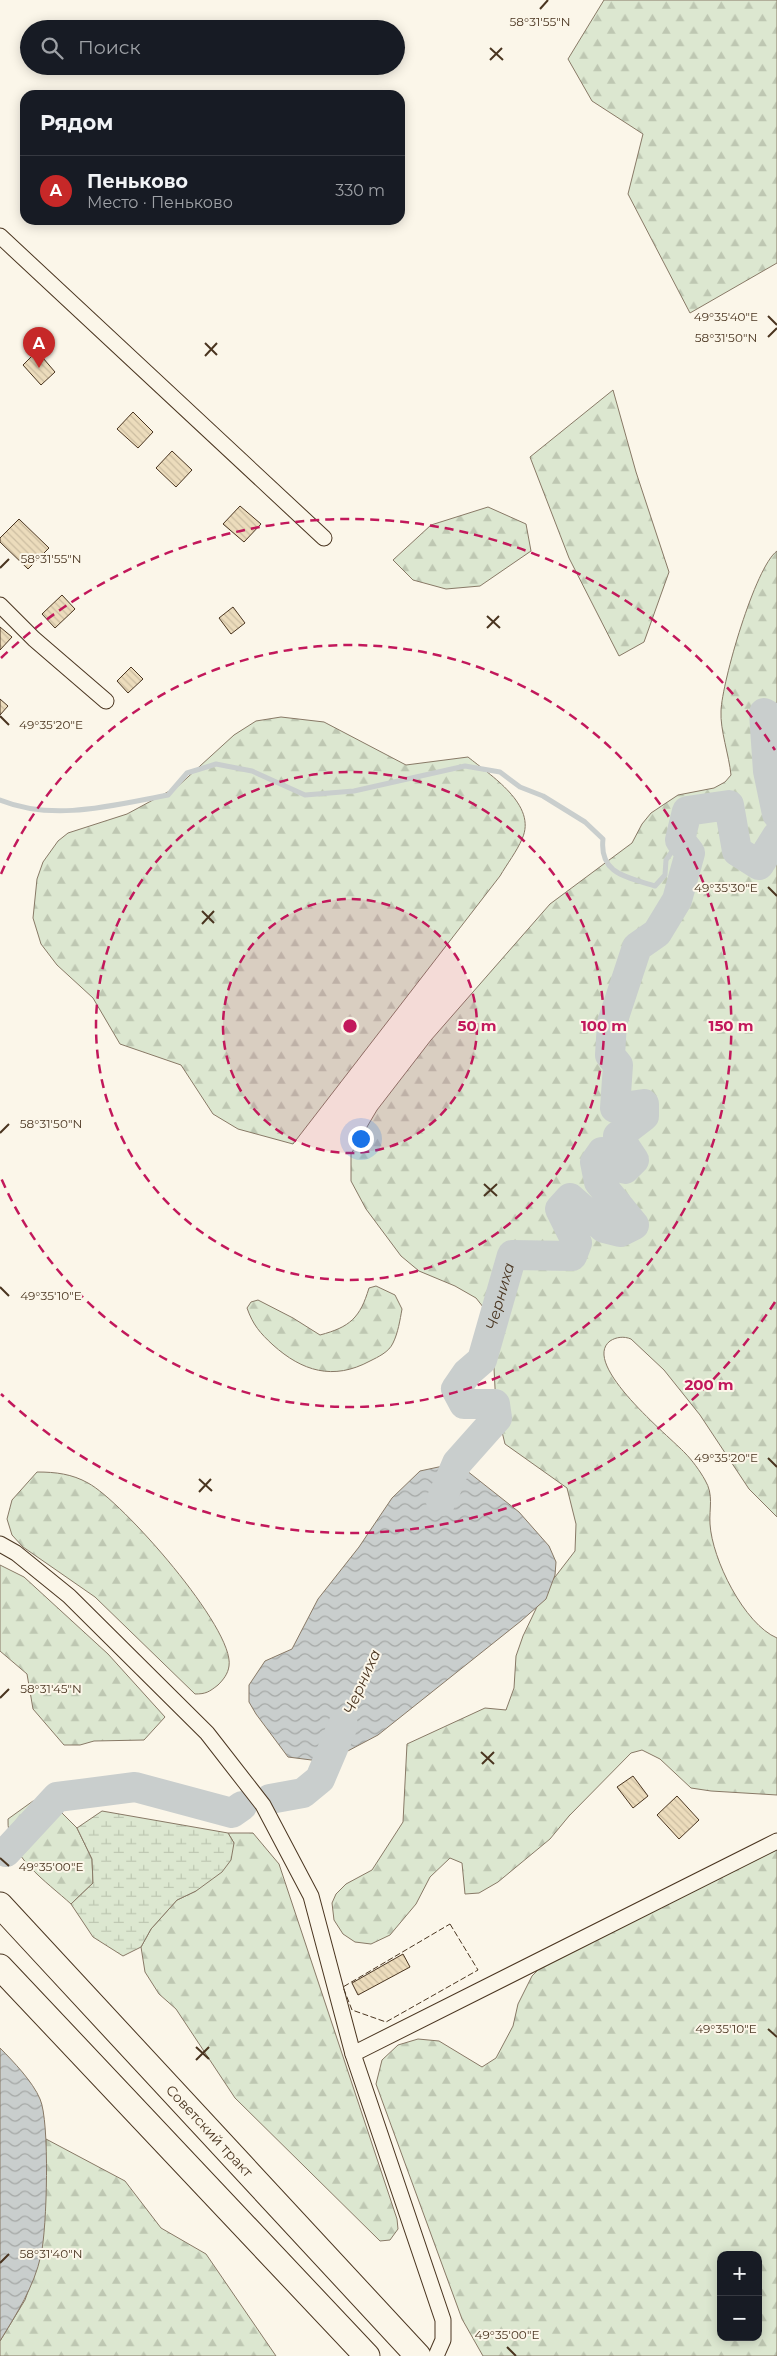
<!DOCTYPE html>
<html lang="ru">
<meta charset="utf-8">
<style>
body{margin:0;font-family:Montserrat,sans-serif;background:#242831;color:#f1f3f6}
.controls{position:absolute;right:15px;bottom:15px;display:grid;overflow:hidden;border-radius:10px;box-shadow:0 2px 12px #0003}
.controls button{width:45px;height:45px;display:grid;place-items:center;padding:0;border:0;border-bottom:1px solid #363941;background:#171b24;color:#f1f3f6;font:25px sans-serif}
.you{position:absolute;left:360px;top:1138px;width:18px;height:18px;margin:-12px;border:4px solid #fff;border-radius:50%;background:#1a73e8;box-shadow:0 0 0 8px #1a73e833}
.badge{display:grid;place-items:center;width:32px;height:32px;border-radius:50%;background:#c62828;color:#fff;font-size:16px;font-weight:700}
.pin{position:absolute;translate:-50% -41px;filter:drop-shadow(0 1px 2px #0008)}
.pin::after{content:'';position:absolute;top:26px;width:18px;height:15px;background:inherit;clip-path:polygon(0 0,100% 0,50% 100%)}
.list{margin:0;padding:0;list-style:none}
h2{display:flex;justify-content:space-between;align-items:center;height:65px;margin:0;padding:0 20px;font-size:21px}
h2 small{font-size:16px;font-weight:400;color:#9ea1a6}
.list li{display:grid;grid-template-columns:32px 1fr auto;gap:15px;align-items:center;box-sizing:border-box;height:70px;padding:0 20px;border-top:1px solid #363941}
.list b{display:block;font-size:19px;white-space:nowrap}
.list p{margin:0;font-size:16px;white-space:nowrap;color:#9ea1a6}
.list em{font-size:16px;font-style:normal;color:#9ea1a6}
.icon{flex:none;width:28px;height:28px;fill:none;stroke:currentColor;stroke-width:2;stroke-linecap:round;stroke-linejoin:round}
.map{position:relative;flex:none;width:777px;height:2356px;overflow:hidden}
.search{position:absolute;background:#171b24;box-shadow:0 2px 12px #0003;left:20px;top:20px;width:385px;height:55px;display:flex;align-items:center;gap:12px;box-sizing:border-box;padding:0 18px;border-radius:28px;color:#9ea1a6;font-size:19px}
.panel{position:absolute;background:#171b24;box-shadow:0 2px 12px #0003;left:20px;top:90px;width:385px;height:135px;border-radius:15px}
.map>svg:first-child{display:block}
</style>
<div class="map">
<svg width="777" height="2356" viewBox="0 0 777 2356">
<defs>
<pattern id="forest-firs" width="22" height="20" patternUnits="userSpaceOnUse" patternTransform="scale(1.25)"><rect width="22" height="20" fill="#dce7d0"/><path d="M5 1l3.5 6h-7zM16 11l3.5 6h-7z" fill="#bec7b2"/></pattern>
<pattern id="wetland-marsh" width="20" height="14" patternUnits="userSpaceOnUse" patternTransform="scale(1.25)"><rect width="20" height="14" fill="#dce7d0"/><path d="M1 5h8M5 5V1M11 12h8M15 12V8" fill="none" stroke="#bec7b2"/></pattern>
<pattern id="water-waves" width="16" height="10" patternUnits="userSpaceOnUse" patternTransform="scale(1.25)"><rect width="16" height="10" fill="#c9cecd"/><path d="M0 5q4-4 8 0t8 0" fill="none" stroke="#a5a8a6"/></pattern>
<pattern id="building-back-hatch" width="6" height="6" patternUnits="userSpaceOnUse" patternTransform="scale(1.25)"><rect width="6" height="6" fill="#ecdcbc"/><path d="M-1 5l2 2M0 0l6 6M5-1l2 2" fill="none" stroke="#ccbda1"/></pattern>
</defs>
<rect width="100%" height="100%" fill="#fbf6e9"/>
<!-- forest -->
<g fill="url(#forest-firs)" stroke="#887966" fill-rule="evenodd">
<polygon points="604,0 777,0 777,263 690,313 628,194 643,134 592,101 568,59"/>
<polygon points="613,390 636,472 669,572 644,642 619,656 569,558 530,457"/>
<polygon points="488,507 526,524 531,551 480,586 446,589 413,580 393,560 431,525"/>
<path d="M777,551v966l-28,-28 -49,-74 -36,-45 -33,-31c-7,-3 -15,-2 -21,2 -30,23 60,96 75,112 7,7 15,18 20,27 9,15 4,28 5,44 2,35 34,100 67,114v157l-66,-4 -20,-3 -31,-29 -18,-9 -11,3 -62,63 -19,23 -52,43 -19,11 -14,1 -3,-31 -12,-5 -20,19 -14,27 -26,31 -19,9 -16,-2 -12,-8 -9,-14 -2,-17 4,-9 10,-10 26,-14 31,-48 4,-78 78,-36 21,2 8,-22 2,-32 7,-20 22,-46 30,-39 1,-27 -9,-36 -62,-44 -9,-37 -2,-39 3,-34 -6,-17 -15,-19 -21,-12 -36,-15 -18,-15 -35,-47 -15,-28v-27l26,-44 54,-70 119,-136 82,-61 10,-19 9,-11 27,-18 36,-7 11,-6 6,-7c-2,-20 -11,-45 -10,-64 1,-29 34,-144 56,-160z"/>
<path d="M281,717l43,5 82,43 62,-8c22,18 70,48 54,82 -5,12 -15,25 -22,37l-207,268 -55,-15 -25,-15 -32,-49 -61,-21 -27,-46 -36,-33 -16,-21 -8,-26 4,-39 6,-17 15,-21 10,-8 59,-19 50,-27 57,-52 22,-14z"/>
<path d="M376,1286l19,9 7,14c-2,11 -4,24 -9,34 -4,9 -15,14 -23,18 -37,20 -68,10 -97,-16 -13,-12 -20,-20 -26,-37l4,-6 7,-2 35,18 27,17c30,-8 40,-17 49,-47z"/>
<path d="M37,1472c19,0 35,2 51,11 34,18 147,146 141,183 -1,8 -6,14 -11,19 -9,7 -12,9 -23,9l-100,-97 -72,-50 -11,-12 -5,-16 5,-19z"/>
<polygon points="0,1565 24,1577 108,1654 165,1717 144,1740 94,1741 80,1745 64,1745 33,1709 27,1674 0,1651"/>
<path d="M33,1801h11l13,7 20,20 15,31 1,24 -22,21c-24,-22 -65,-49 -63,-85z"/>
<polygon points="228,1833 253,1833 279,1864 397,2219 398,2229 390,2240 380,2241 235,2098 176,2009 159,1994 145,1972 141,1947 151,1929 177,1900 196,1891 234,1843"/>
<path d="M777,1847v509h-294l-21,-37 -86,-235 6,-24 16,-15 20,-6 21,2 43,26 14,-9 17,-32 5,-22 14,-28 25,-25zM721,2255h37v82h-37z"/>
<polygon points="46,2139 125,2181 161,2228 206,2254 276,2356 0,2356 0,2341 25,2300 41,2254"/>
</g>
<!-- wetland -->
<polygon fill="url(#wetland-marsh)" stroke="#887966" points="102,1811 228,1833 234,1843 231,1860 222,1872 196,1891 177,1900 151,1929 141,1947 123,1956 93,1937 71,1904 93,1883 92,1859 77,1828"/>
<!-- water -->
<g fill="url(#water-waves)" stroke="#887966">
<polygon points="457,1463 519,1512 549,1546 556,1562 555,1575 546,1599 521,1621 378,1735 327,1762 288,1757 256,1714 249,1702 249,1685 265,1661 292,1649 318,1599 359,1547 392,1498 420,1471"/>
<path d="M0,2048c13,13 33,34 40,51 10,22 7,130 1,156 -7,32 -24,58 -41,86z"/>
</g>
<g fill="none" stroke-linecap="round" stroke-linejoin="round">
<!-- stream -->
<path stroke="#c9cecd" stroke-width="5" d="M0,800c54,22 114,5 168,-5l19,-22 29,-9 36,7 53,24 49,-4 111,-25 35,6 20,15 23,9 42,26 18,17c-4,35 24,38 52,47l10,-11 1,-15 14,-20"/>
<!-- river -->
<g stroke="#c9cecd" stroke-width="30">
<polyline points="777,720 764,713 768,771 777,814"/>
<path id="s1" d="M441,1501l16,-38 40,-45 -2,-14h-31l-8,-15 11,-16 15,-13 30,-105 60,1 5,-13 -17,-34 10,-11 34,30 16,4 14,-7 -35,-43 -4,-20 7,-10 23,17 9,-9 -16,-24 26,-20v-12l-29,4 3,-43 -8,-10 2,-32 25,-76 20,-14 20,-33 13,-47 -10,-13 7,-29 42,-6 8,46 22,14 18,-29"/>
<polyline points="270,1799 303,1793 320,1779 343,1725"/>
<polyline points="6,1852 57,1797 135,1787 232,1813 242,1806"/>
</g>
</g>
<!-- building -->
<g fill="url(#building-back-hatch)" stroke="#4a3520">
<polygon points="37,351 55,372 41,385 23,365"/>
<polygon points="133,412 153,432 138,448 117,429"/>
<polygon points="172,451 192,470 176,487 156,468"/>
<polygon points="240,506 261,524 244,542 223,524"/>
<polygon points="19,519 49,548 28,569 0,542 0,538"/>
<polygon points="62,595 75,609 55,628 42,614"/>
<polygon points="233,607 245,623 231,634 219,618"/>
<polygon points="0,627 12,637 0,650"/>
<polygon points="131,667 143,679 128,693 117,681"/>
<polygon points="0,699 8,706 0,715"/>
<polygon points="633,1776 648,1796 633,1808 617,1787"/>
<polygon points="677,1796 699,1820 679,1839 657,1815"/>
<polygon points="403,1954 410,1967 358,1995 352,1983"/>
</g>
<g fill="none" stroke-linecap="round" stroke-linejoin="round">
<defs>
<g id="minor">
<polyline points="0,236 324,538"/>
<polyline points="0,605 34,639 106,701"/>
<polyline points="0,1544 16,1553 69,1596 207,1733 263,1805 311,1896 353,2054 443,2320 443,2340 436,2356"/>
<polyline points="353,2054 777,1841"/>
</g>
<g id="trunk">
<path id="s2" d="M0,1905l418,451"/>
<polyline points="0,1967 367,2356"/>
</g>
</defs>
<!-- minor casing -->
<use href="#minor" stroke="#4a3520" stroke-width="17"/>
<!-- trunk casing -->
<use href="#trunk" stroke="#4a3520" stroke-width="27"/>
<!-- minor -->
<use href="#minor" stroke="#fbf6e9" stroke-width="15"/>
<!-- trunk -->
<use href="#trunk" stroke="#fbf6e9" stroke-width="25"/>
<!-- fence -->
<polygon stroke="#4a3520" stroke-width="1" stroke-dasharray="6 2.5" stroke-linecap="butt" points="450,1924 478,1970 386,2022 352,2010 343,1987"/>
</g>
<!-- ticks -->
<path fill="none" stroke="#4a3520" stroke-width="2" d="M540,9l8,-9M490,48l13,12M490,60l12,-12M768,316l9,9M768,337l9,-9M205,343l12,12M205,356l12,-13M0,568l9,-9M487,616l13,12M487,628l12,-12M0,716l9,9M768,887l9,9M202,911l12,12M202,924l12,-13M0,1133l9,-9M484,1184l13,12M484,1196l13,-12M0,1287l9,9M768,1458l9,9M199,1479l13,12M199,1492l12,-13M0,1698l9,-9M481,1752l13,12M482,1764l12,-12M0,1858l9,8M768,2029l9,8M196,2047l13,12M196,2060l13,-13M0,2263l9,-9M507,2347l9,9"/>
<!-- distance rings -->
<circle cx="350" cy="1026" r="127" fill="#c2185b" fill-opacity=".12"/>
<g fill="none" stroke="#c2185b" stroke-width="2.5" stroke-dasharray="9 6">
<circle cx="350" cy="1026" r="127"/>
<circle cx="350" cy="1026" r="254"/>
<path d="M1 874A381 381 0 1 1 1 1178"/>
<path d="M775 1302A507 507 0 0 1 1 1394M1 658A507 507 0 0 1 775 750"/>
</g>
<g text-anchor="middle" stroke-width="4" stroke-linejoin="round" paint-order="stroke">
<!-- street labels -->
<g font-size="14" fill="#4a3520" stroke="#fbf6e9">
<text dy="5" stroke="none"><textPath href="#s2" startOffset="308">Советский тракт</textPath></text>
</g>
<!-- water labels -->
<g font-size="15" font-style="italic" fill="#4a3520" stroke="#fbf6e9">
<text dy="5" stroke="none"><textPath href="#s1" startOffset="269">Черниха</textPath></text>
<text transform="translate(362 1682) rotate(-66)" y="5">Черниха</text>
</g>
</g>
<g font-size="12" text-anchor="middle" fill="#4a3520" stroke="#fbf6e9" stroke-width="4" stroke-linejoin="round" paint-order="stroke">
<text x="540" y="26">58°31'55"N</text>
<text x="726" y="321">49°35'40"E</text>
<text x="726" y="342">58°31'50"N</text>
<text x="51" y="563">58°31'55"N</text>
<text x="51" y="729">49°35'20"E</text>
<text x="726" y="892">49°35'30"E</text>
<text x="51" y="1128">58°31'50"N</text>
<text x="51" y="1300">49°35'10"E</text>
<text x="726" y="1462">49°35'20"E</text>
<text x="51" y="1693">58°31'45"N</text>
<text x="51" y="1871">49°35'00"E</text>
<text x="726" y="2033">49°35'10"E</text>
<text x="51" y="2258">58°31'40"N</text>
<text x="507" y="2339">49°35'00"E</text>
</g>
<circle cx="350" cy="1026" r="8" fill="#c2185b" stroke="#fbf6e9" stroke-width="2.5"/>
<g font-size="15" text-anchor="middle" font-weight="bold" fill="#c2185b" stroke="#fbf6e9" stroke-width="4" stroke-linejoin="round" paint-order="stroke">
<text x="477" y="1031">50 m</text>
<text x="604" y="1031">100 m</text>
<text x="731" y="1031">150 m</text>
<text x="709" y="1390">200 m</text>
</g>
</svg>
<div class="controls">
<button>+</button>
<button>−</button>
</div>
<div class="you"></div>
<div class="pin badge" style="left:39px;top:368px">A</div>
<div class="search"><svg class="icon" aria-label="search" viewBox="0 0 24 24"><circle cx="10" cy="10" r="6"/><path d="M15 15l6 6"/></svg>Поиск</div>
<section class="panel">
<h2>Рядом<small></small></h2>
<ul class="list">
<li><span class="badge">A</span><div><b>Пеньково</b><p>Место · Пеньково</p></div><em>330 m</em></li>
</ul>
</section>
</div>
